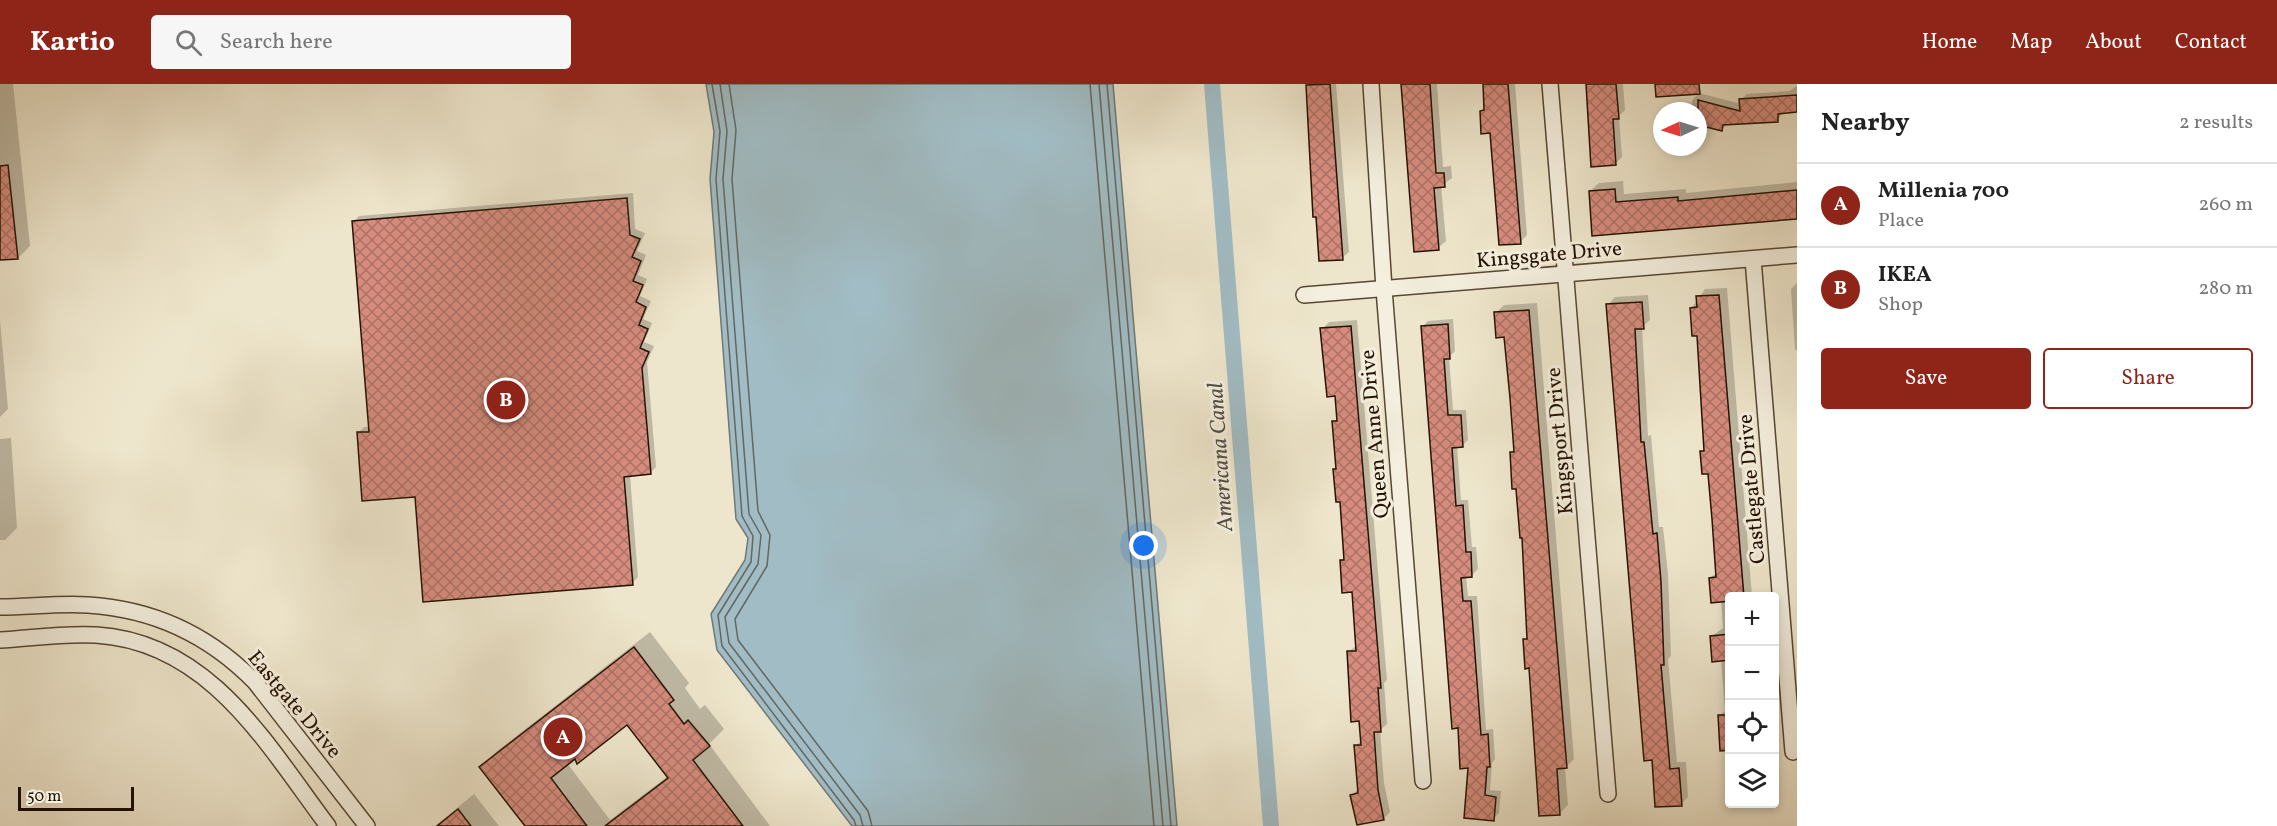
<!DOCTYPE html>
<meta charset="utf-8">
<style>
body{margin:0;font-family:Vollkorn,serif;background:#f6f6f6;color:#222}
.controls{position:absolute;right:18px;bottom:18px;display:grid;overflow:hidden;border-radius:6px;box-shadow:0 3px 9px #0003}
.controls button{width:54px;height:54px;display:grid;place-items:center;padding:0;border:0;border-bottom:2px solid #e0e0e0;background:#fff;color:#222;font:30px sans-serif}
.compass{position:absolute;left:1653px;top:18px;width:54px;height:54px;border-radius:50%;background:#fff;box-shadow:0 3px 9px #0003;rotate:266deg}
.scale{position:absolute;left:18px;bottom:15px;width:116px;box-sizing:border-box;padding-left:6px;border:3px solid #251200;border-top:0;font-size:16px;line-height:21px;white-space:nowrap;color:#251200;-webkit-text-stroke:4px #f4efde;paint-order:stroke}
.you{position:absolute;left:1144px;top:462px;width:21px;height:21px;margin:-15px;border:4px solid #fff;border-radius:50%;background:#1a73e8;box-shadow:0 0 0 9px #1a73e833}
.badge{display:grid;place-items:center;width:39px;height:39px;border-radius:50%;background:#8f2418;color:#fff;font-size:20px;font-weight:700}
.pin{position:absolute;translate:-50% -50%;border:3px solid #fff;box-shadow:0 2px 6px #0006}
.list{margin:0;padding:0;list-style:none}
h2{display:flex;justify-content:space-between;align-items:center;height:78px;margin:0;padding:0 24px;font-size:26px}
h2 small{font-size:20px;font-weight:400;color:#767676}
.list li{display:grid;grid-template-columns:39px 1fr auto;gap:18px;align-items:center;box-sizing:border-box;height:84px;padding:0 24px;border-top:2px solid #e0e0e0}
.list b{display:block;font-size:22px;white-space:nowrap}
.list p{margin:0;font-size:20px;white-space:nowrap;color:#767676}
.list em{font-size:20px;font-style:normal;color:#767676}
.actions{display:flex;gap:12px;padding:18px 24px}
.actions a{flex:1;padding:14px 0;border:2px solid #8f2418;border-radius:6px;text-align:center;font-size:21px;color:#8f2418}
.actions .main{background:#8f2418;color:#fff}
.icon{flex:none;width:33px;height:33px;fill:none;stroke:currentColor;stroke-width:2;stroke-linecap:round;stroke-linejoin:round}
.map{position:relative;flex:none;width:1797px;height:742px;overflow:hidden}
header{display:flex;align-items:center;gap:36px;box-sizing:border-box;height:84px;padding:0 30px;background:#8f2418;color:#fff}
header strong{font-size:28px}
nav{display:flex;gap:33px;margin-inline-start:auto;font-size:21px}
.search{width:420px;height:54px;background:#f6f6f6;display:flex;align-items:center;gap:15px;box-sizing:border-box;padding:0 21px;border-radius:6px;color:#767676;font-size:22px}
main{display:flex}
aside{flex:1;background:#fff}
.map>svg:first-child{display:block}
</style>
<header>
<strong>Kartio</strong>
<div class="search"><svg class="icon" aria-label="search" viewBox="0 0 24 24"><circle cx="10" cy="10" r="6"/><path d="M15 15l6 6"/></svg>Search here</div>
<nav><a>Home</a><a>Map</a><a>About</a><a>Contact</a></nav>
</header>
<main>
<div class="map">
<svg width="1797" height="742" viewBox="0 0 1797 742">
<defs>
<pattern id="building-cross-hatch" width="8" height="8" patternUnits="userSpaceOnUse" patternTransform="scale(1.5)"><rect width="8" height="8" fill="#d68c7e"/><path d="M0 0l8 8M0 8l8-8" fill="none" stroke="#ad7165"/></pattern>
</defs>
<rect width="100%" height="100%" fill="#eee6cc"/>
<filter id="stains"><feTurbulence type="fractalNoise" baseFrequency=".00333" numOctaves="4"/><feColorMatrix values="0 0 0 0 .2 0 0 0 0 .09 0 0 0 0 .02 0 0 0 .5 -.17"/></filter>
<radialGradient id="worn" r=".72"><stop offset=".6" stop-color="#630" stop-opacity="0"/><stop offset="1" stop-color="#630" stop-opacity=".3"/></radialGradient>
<!-- water -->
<polygon fill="#a1bcc4" stroke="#6f7876" stroke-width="1.5" points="706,0 1113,0 1177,742 852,742 717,566 711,530 745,476 748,454 736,435 710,95 714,48"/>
<!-- shadow -->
<g fill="#0003" fill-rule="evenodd">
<polygon points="0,0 13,0 30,162 18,174 0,175"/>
<polygon points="1308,0 1336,0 1349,168 1342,174 1312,91"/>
<polygon points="1403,0 1437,0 1443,83 1451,82 1452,94 1441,102 1446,157 1438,164"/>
<polygon points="1484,0 1515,0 1527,151 1520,158 1492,48 1481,27 1486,23"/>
<polygon points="1586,0 1623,0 1625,26 1619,32 1622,73 1615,80 1592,81"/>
<polygon points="1797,2 1797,27 1783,28 1778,36 1727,40 1721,46 1698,40 1698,27 1690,27 1693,15 1699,9 1741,20 1741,16 1747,10 1789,7"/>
<polygon points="1623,97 1624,110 1686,105 1686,109 1797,98 1797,134 1593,151 1590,107 1599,99"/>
<polygon points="633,109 635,145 645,149 637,167 646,171 638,191 647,195 640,212 651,217 643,235 652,239 644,258 654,262 647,278 656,383 650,389 630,391 638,493 632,499 416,411 358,349 364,343 370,343 353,138 359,132"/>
<polygon points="1797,199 1797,266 1795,266 1791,205"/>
<polygon points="1727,204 1752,512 1730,512 1730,666 1719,632 1725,627 1721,575 1712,552 1723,544 1721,516 1710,494 1717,488 1709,388 1702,368 1705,364 1698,250 1691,225 1705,205"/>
<polygon points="1648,211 1650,236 1642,243 1648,352 1651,351 1659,443 1663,443 1668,490 1671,572 1668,575 1677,678 1686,678 1688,713 1681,720 1653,675 1608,221 1615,213"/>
<polygon points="1537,219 1574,675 1565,684 1568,721 1560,729 1525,556 1528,552 1524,453 1511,368 1515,365 1505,252 1496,229 1504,221"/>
<polygon points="1453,235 1455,267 1449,273 1453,326 1466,326 1468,356 1462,362 1457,362 1461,416 1468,416 1472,463 1476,463 1478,485 1472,491 1466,492 1468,512 1477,512 1486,646 1493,645 1495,675 1492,679 1490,706 1501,707 1499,729 1493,735 1470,682 1422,243 1428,237"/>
<polygon points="0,236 8,325 0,333"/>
<polygon points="1357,236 1387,596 1384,599 1387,640 1380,646 1384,699 1390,728 1384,734 1352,711 1359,704 1356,662 1362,655 1348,568 1357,561 1353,507 1341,477 1345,473 1341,416 1335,386 1337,383 1334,338 1338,333 1337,311 1322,245 1329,238"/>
<polygon points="11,354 17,444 5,456 0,456 0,355"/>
<path d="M650,548l39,51 -4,5 15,21 5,-4 19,24 -15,15 61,82h-243l-46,-59 16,-16zM627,639l41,53 -58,44 -43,-57z"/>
<polygon points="474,710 499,742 435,742"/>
</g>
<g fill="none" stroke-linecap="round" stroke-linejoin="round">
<!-- shore -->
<g stroke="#636762" stroke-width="1.5">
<polyline points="712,0 720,47 716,95 742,432 753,452 751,478 718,531 722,562 854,736 856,742"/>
<polyline points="720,0 727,47 723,95 749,430 761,451 758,480 725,533 729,559 860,731 863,742"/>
<polyline points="729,0 736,46 732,95 758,427 770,451 767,482 735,535 738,556 868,727 872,742"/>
<polyline points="1090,0 1154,742"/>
<polyline points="1099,0 1163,742"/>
<polyline points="1107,0 1171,742"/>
</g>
<!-- canal -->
<polyline stroke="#a1bcc4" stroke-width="16" points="1212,0 1271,742"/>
</g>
<!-- building -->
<g fill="url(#building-cross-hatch)" stroke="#251200" stroke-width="1.5">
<polygon points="1330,0 1343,176 1319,177 1316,133 1313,133 1306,1"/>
<polygon points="1401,0 1430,0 1436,89 1444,89 1445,103 1434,104 1439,166 1414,168"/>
<polygon points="1483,0 1508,0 1521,160 1499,161 1490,49 1481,50 1480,27 1484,26"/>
<polygon points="1586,0 1616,0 1619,35 1613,35 1616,81 1591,83"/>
<polygon points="1655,0 1699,0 1700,10 1656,13"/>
<polygon points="1797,11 1797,28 1778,30 1778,38 1723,41 1722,47 1698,41 1698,16 1740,27 1739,15"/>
<polygon points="8,81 18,175 0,176 0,82"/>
<polygon points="1615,105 1616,118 1678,113 1678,117 1797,106 1797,135 1592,152 1589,107"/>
<polygon points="627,114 630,151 640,155 632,173 641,177 633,197 643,201 636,218 646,223 639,241 648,245 640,264 649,268 642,284 651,390 624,393 633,501 423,518 415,413 362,417 357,348 369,348 352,137"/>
<polygon points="1719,211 1744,513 1730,513 1730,517 1711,519 1709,494 1716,493 1712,435 1708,390 1702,390 1700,367 1704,367 1697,252 1692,252 1690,224 1697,223 1696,212"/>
<polygon points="1642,218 1644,245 1635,245 1641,358 1644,358 1653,450 1657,449 1661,498 1664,581 1661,581 1670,685 1679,684 1682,722 1655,723 1652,676 1644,677 1606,220"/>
<polygon points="1529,226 1567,684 1557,685 1560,731 1539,732 1529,584 1525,585 1523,555 1527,555 1522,454 1520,454 1516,405 1512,405 1510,368 1514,368 1510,314 1504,253 1496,254 1494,228"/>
<polygon points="1448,240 1450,275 1444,275 1448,331 1461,331 1463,363 1452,364 1456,422 1463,421 1466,468 1471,468 1472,493 1461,494 1463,517 1471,517 1481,651 1488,650 1490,683 1487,683 1485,711 1496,713 1494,737 1464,734 1468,684 1460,685 1458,644 1452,645 1421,242"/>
<polygon points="1351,242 1381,604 1378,604 1381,648 1374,648 1378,706 1384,736 1357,741 1350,711 1358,709 1354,661 1361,661 1359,637 1351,638 1347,567 1356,567 1352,508 1342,509 1340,476 1344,476 1340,418 1336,418 1333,385 1336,385 1332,337 1337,337 1335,312 1327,313 1320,244"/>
<polygon points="1730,550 1730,576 1712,578 1710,552"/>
<polygon points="634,563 674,616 669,620 684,640 688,636 710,662 693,676 743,742 605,742 668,694 627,641 577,680 575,675 551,694 587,742 525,742 479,683"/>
<polygon points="1718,631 1730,631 1730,666 1720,667"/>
<polygon points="458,725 471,742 437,742"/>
</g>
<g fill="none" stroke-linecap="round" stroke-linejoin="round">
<defs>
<g id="minor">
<polyline points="1371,0 1384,205 1423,697"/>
<polyline points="1550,0 1608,710"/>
<polyline points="1753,175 1793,668"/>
<polyline points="1304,211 1797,171"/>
<path d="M0,523c29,0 59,-4 88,-2 65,4 121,30 167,77l112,144"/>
<path d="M0,556c32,-2 65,-7 96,-5 114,7 171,110 232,191"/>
</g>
</defs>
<!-- minor casing -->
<use href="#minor" stroke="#574733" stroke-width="18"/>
<!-- minor -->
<use href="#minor" stroke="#f4efde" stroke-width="15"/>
</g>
<g text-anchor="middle" stroke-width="6" stroke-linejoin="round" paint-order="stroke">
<!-- street labels -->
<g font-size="21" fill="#251200" stroke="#f4efde">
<text transform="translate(1549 170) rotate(-5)" y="7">Kingsgate Drive</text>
<text transform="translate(1374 350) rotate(-95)" y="7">Queen Anne Drive</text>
<text transform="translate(1559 357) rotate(-95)" y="7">Kingsport Drive</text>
<text transform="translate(1751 405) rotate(-95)" y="7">Castlegate Drive</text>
<text transform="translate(295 620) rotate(50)" y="7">Eastgate Drive</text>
</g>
<!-- water labels -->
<g font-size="22" font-style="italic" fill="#504e45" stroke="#f4efde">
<text transform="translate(1219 373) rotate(-94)" y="8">Americana Canal</text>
</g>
</g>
<rect width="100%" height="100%" filter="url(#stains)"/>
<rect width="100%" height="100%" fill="url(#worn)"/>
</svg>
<div class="controls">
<button>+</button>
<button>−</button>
<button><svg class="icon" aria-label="locate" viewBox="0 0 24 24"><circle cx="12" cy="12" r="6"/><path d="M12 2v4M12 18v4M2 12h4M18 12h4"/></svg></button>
<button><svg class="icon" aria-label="layers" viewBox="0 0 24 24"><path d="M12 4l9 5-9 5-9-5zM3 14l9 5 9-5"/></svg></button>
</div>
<svg class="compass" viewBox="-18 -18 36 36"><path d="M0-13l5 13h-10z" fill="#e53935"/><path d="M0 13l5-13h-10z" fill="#767676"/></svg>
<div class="scale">50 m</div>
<div class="you"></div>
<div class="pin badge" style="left:563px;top:653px">A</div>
<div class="pin badge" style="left:506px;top:316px">B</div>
</div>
<aside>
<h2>Nearby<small>2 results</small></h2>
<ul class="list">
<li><span class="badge">A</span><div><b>Millenia 700</b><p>Place</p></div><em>260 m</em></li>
<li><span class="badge">B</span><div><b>IKEA</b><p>Shop</p></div><em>280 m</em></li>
</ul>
<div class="actions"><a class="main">Save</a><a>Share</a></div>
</aside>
</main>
